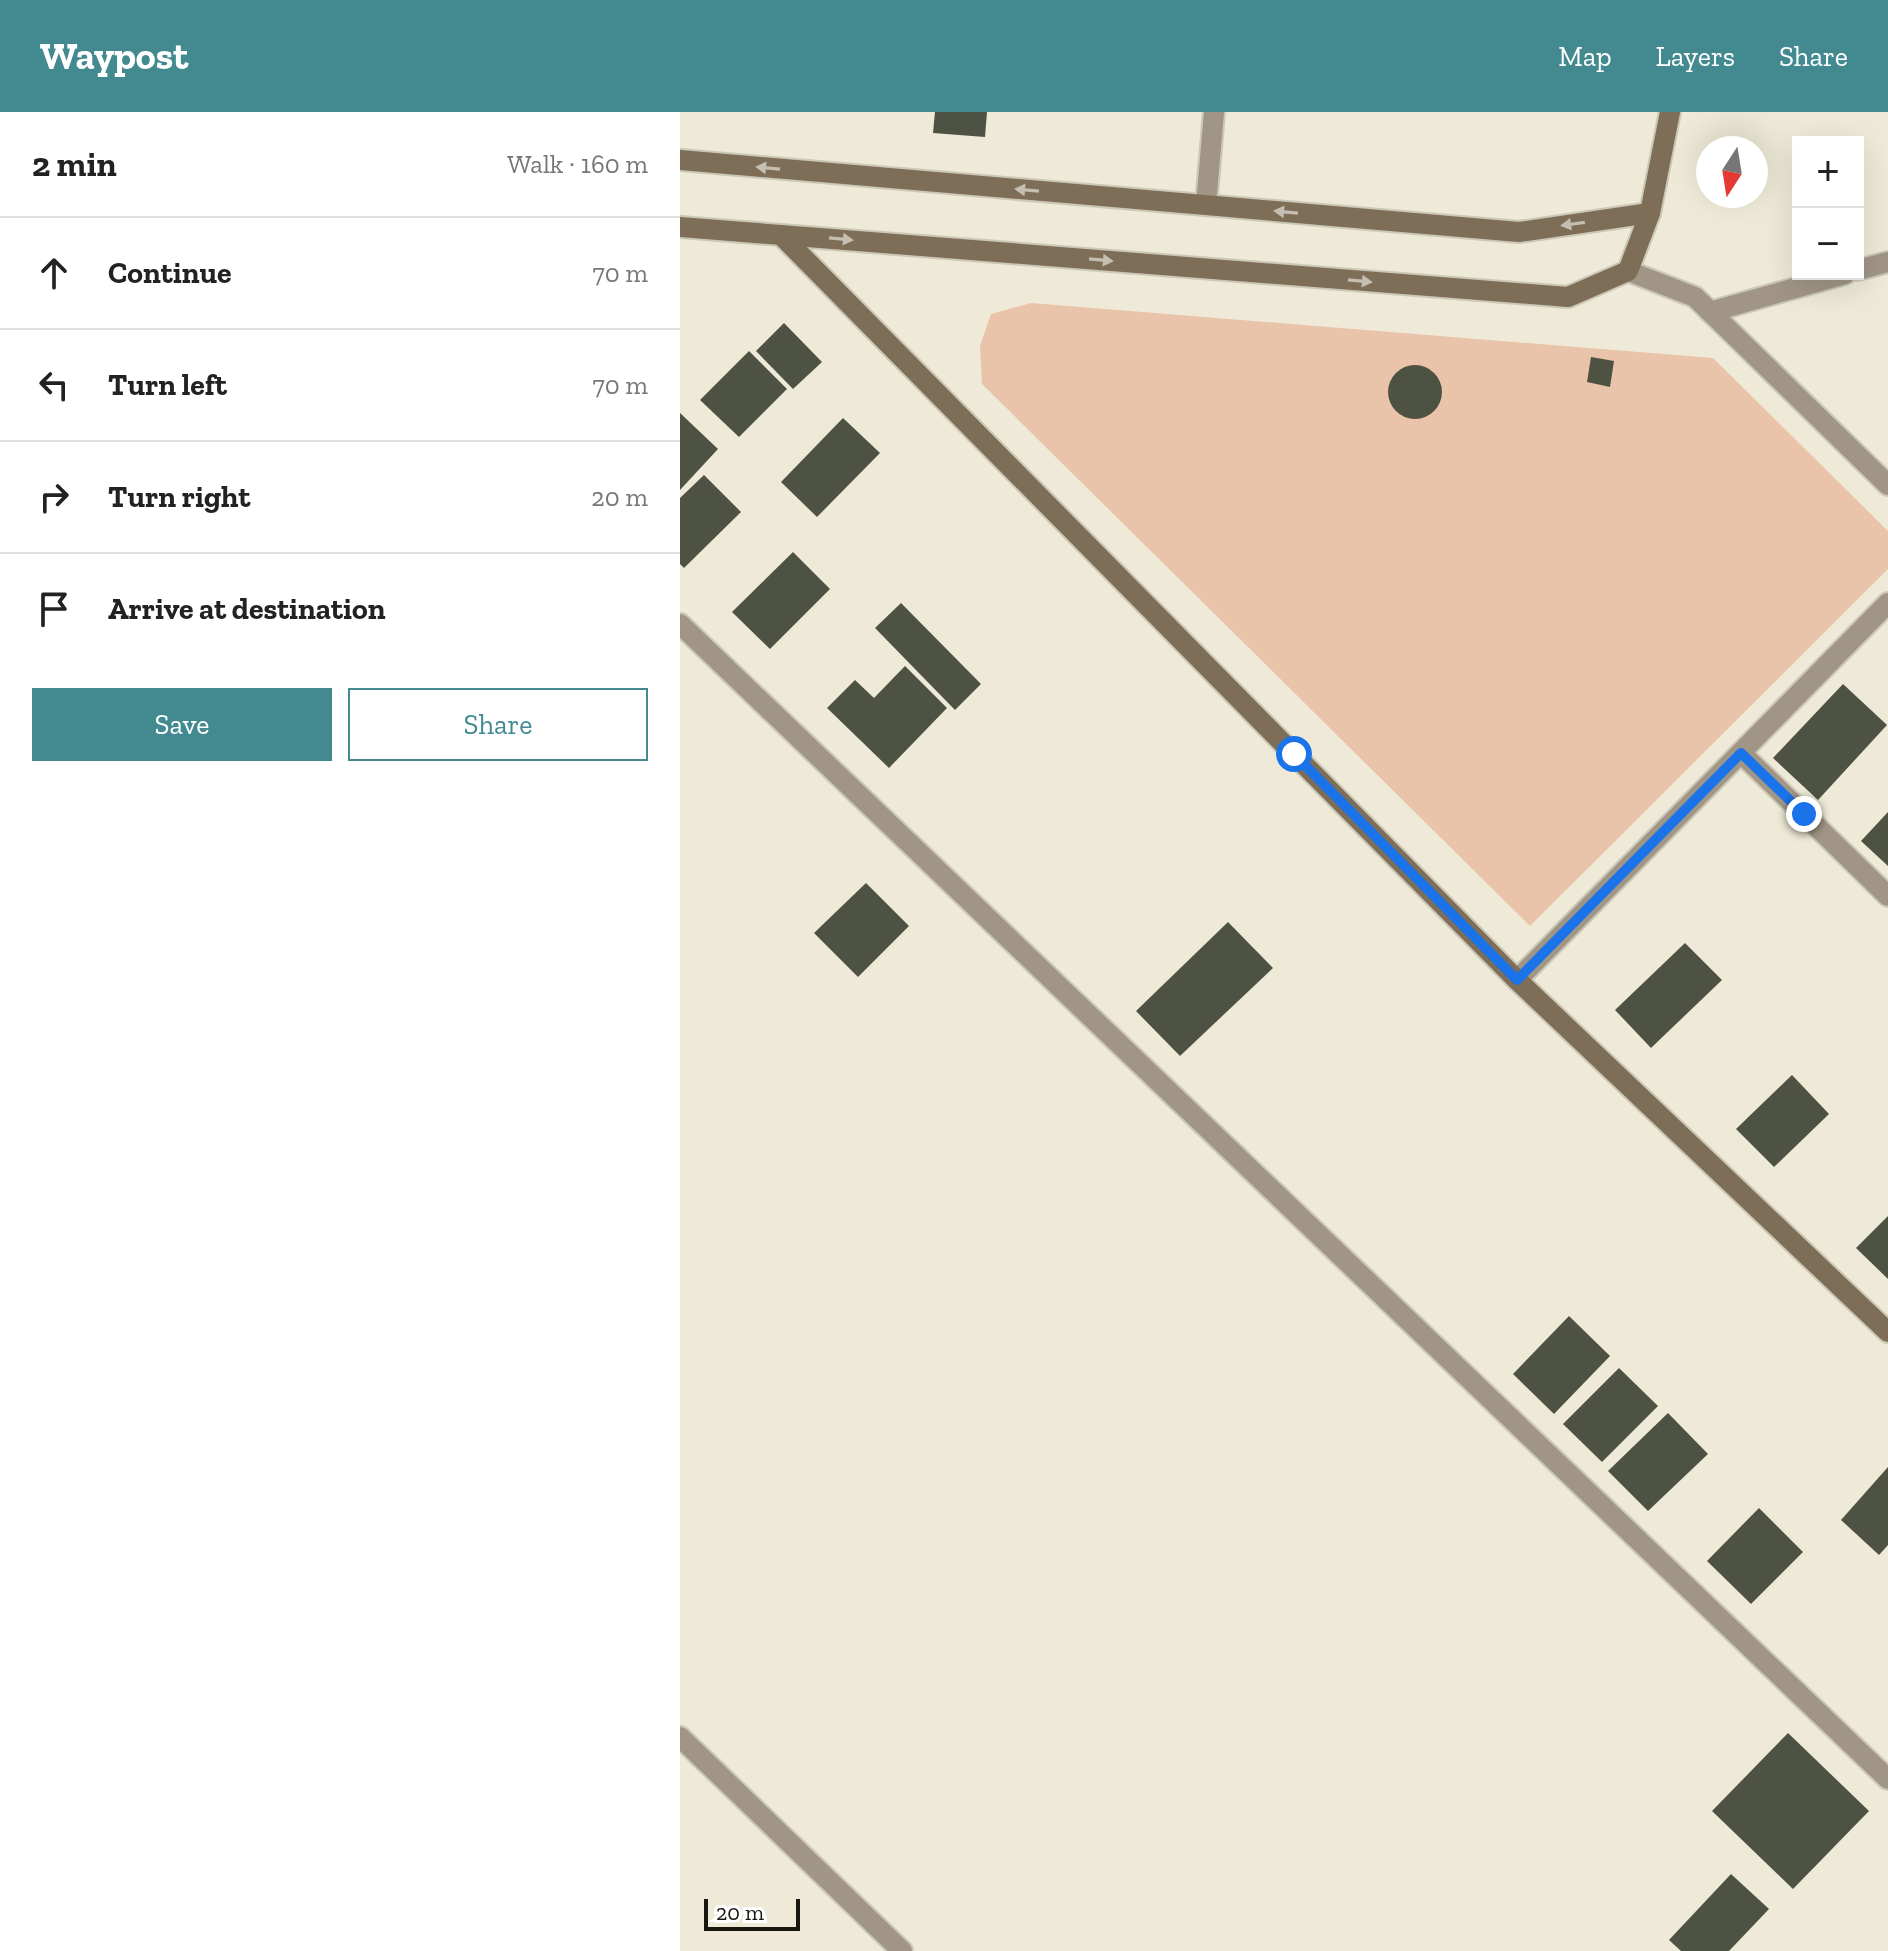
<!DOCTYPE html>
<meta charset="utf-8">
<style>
body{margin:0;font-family:"Zilla Slab",serif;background:#f2f2f2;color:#222}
.controls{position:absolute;right:24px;top:24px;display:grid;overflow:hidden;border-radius:0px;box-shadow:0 8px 32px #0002}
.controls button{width:72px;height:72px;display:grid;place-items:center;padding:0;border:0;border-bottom:2px solid #e0e0e0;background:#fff;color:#222;font:40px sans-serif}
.compass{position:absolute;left:1016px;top:24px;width:72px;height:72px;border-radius:50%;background:#fff;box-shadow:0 8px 32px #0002;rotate:192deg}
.scale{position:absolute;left:24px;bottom:20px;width:96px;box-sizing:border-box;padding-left:8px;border:4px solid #17160f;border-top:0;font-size:22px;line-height:28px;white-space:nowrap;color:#17160f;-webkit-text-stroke:6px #fff;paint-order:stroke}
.stop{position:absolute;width:24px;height:24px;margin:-18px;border:6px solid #1a73e8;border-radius:50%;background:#fff}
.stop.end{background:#1a73e8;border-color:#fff;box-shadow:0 2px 8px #0008}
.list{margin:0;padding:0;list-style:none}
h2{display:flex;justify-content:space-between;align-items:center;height:104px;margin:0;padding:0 32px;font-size:34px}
h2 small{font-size:26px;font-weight:400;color:#767676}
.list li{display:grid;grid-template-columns:52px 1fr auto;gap:24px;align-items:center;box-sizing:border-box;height:112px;padding:0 32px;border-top:2px solid #e0e0e0}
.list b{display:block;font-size:30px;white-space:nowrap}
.list em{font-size:26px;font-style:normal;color:#767676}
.actions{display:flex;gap:16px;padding:24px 32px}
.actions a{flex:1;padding:18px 0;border:2px solid #428990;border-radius:0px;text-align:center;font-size:28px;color:#428990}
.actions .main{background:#428990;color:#fff}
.icon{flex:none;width:44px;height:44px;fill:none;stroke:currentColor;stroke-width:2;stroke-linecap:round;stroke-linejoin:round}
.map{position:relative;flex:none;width:1208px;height:1839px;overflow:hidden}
header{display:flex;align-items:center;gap:48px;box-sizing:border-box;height:112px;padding:0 40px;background:#428990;color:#fff}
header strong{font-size:38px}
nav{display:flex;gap:44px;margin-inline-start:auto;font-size:28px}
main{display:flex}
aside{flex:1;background:#fff}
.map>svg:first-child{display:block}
</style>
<header>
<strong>Waypost</strong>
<nav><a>Map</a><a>Layers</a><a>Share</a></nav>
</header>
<main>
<aside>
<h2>2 min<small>Walk · 160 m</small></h2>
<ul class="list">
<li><svg class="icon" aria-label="ahead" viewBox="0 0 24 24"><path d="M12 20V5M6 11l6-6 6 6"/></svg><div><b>Continue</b></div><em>70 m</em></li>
<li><svg class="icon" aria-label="left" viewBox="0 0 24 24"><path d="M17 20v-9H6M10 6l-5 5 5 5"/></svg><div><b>Turn left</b></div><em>70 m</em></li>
<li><svg class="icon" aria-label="right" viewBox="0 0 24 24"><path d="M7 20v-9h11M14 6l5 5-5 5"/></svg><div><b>Turn right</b></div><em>20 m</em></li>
<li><svg class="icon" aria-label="arrive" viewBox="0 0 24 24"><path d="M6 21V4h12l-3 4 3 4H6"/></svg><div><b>Arrive at destination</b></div></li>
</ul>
<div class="actions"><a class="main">Save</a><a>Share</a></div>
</aside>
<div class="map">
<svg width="1208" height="1839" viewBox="0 0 1208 1839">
<rect width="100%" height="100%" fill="#eeead7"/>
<!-- green -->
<polygon fill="#e9c3aa" points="351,191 1033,246 1208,419 1208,457 850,814 302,272 300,234 311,202"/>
<!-- building -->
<g fill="#4e5242">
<polygon points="255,0 307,0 305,25 253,21"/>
<polygon points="104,211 142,250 113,277 76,239"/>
<polygon points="69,239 107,277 59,325 20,288"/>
<polygon points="911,245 934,249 930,275 907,270"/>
<circle cx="735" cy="280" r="27"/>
<polygon points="0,301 38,337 0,378"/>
<polygon points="163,306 200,341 137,405 101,370"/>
<polygon points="24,363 61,400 4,456 0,452 0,386"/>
<polygon points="113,440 150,477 90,537 52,500"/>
<polygon points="221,491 301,572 275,598 195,516"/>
<polygon points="225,554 267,596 209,656 147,596 175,568 194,586"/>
<polygon points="1163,572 1207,613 1138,688 1093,646"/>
<polygon points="1208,700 1208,754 1181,729"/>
<polygon points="186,771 229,814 178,865 134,821"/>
<polygon points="548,810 593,856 500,944 456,899"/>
<polygon points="1005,831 1042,868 971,936 935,898"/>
<polygon points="1112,963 1149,1002 1094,1055 1056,1017"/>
<polygon points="1208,1104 1208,1167 1176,1136"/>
<polygon points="889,1204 930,1244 874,1302 833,1262"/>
<polygon points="939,1256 978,1294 922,1350 883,1312"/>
<polygon points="988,1301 1028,1342 968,1399 928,1359"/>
<polygon points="1208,1355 1208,1433 1199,1443 1161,1408"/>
<polygon points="1079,1396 1123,1440 1071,1492 1027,1449"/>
<polygon points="1108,1621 1189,1699 1113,1777 1032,1699"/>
<polygon points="1051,1762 1089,1797 1049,1839 1001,1839 989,1828"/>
</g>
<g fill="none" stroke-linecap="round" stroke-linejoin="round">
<defs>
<g id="street">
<polyline points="526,93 534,0"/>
<polyline points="1178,158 1208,150"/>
<polyline points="948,159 1015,185 1208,373"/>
<polyline points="1030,200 1165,162"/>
<polyline points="0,512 1208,1667"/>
<polyline points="1061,641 1208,784"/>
<polyline points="837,868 1208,491"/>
<polyline points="0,1625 222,1839"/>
</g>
<g id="secondary">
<polyline points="0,48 839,120 970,101"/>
<polyline points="0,115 888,185 948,159 970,101 990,0"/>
<polyline points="101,123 837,868 1208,1220"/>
</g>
</defs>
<!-- street casing -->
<use href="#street" stroke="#ccc8b7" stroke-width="24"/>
<!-- secondary casing -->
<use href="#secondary" stroke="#ccc8b7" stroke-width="24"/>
<!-- street -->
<use href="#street" stroke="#a19686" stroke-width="20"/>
<!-- secondary -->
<use href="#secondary" stroke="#7e6e57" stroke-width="20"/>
</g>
<!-- one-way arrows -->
<defs><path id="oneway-solid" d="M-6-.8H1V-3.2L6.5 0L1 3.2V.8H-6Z" transform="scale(2)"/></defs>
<g fill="#c5beb3">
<use href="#oneway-solid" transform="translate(88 56) rotate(-175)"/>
<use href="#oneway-solid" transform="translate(347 78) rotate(-175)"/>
<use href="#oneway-solid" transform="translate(606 100) rotate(-175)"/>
<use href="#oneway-solid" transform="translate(893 112) rotate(172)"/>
<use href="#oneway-solid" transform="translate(161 127) rotate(5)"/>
<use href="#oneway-solid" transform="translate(421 148) rotate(5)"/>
<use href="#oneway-solid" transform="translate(680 169) rotate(5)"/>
</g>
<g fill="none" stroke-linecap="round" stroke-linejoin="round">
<!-- route -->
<polyline stroke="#1a73e8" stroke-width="10" points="614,642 837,868 1061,641 1124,702"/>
</g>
</svg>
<div class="controls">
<button>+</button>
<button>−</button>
</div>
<svg class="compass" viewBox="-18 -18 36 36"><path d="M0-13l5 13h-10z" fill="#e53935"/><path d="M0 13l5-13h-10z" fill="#767676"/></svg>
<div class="scale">20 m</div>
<div class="stop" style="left:614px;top:642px"></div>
<div class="stop end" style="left:1124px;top:702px"></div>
</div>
</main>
